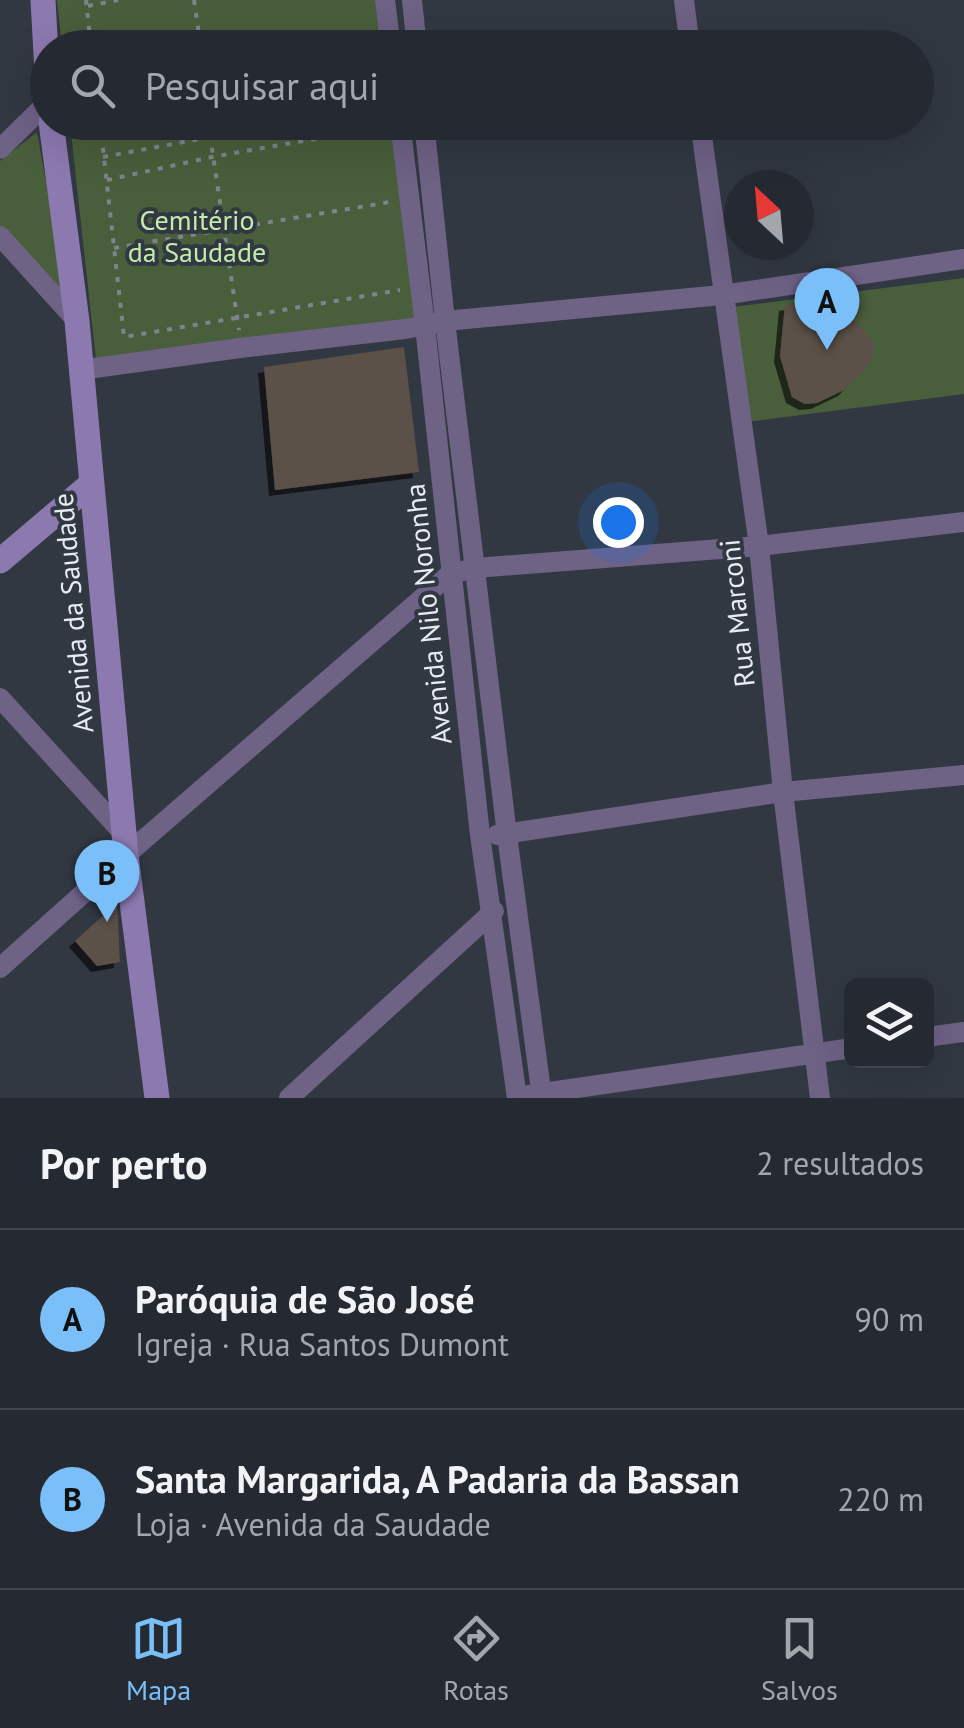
<!DOCTYPE html>
<html lang="pt">
<meta charset="utf-8">
<style>
body{margin:0;font-family:"PT Sans",sans-serif;background:#31363e;color:#f1f3f6}
.controls{position:absolute;right:30px;bottom:30px;display:grid;overflow:hidden;border-radius:15px;box-shadow:0 10px 40px #0002}
.controls button{width:90px;height:90px;display:grid;place-items:center;padding:0;border:0;border-bottom:2px solid #42464d;background:#252a32;color:#f1f3f6;font:50px sans-serif}
.compass{position:absolute;left:724px;top:170px;width:90px;height:90px;border-radius:50%;background:#252a32;box-shadow:0 10px 40px #0002;rotate:334deg}
.you{position:absolute;left:618px;top:522px;width:35px;height:35px;margin:-25px;border:8px solid #fff;border-radius:50%;background:#1a73e8;box-shadow:0 0 0 15px #1a73e833}
.badge{display:grid;place-items:center;width:65px;height:65px;border-radius:50%;background:#7abff8;color:#111;font-size:32px;font-weight:700}
.pin{position:absolute;translate:-50% -82px;filter:drop-shadow(0 2px 5px #0008)}
.pin::after{content:'';position:absolute;top:52px;width:35px;height:30px;background:inherit;clip-path:polygon(0 0,100% 0,50% 100%)}
.list{margin:0;padding:0;list-style:none}
h2{display:flex;justify-content:space-between;align-items:center;height:130px;margin:0;padding:0 40px;font-size:42px}
h2 small{font-size:32px;font-weight:400;color:#a3a7ac}
.list li{display:grid;grid-template-columns:65px 1fr auto;gap:30px;align-items:center;box-sizing:border-box;height:180px;padding:0 40px;border-top:2px solid #42464d}
.list b{display:block;font-size:38px;white-space:nowrap}
.list p{margin:0;font-size:32px;white-space:nowrap;color:#a3a7ac}
.list em{font-size:32px;font-style:normal;color:#a3a7ac}
.icon{flex:none;width:55px;height:55px;fill:none;stroke:currentColor;stroke-width:2;stroke-linecap:round;stroke-linejoin:round}
.map{position:relative;flex:none;width:964px;height:1098px;overflow:hidden}
.search{position:absolute;background:#252a32;box-shadow:0 10px 40px #0002;left:30px;right:30px;top:30px;height:110px;display:flex;align-items:center;gap:25px;box-sizing:border-box;padding:0 35px;border-radius:55px;color:#a3a7ac;font-size:38px}
.sheet{height:490px;background:#252a32}
nav{display:flex;justify-content:space-around;align-items:center;box-sizing:border-box;height:140px;border-top:2px solid #42464d;background:#252a32;font-size:28px;color:#a3a7ac}
nav a{display:grid;justify-items:center;gap:5px}
nav .on{color:#7abff8}
.map>svg:first-child{display:block}
</style>
<div class="map">
<svg width="964" height="1098" viewBox="0 0 964 1098">
<defs>
<filter id="shadow"><feDropShadow dx="-6" dy="6" stdDeviation="0" flood-color="#0009"/></filter>
</defs>
<rect width="100%" height="100%" fill="#313842"/>
<!-- green -->
<g fill="#495e3b">
<polygon points="57,0 383,0 389,47 62,47"/>
<polygon points="70,123 399,123 423,324 96,360"/>
<polygon points="37,132 69,308 0,234 0,161"/>
<polygon points="964,278 964,394 746,422 733,307"/>
</g>
<!-- building -->
<g fill="#5c5149" filter="url(#shadow)">
<polygon points="804,302 840,311 857,322 874,344 873,357 866,368 844,390 817,403 805,404 792,397 780,356 785,305"/>
<polygon points="404,347 419,472 275,490 264,367"/>
<polygon points="117,903 120,962 97,966 75,941"/>
</g>
<g fill="none" stroke-linecap="round" stroke-linejoin="round">
<!-- path -->
<g stroke="#7e848d" stroke-width="4" stroke-dasharray="5 8" stroke-linecap="butt">
<polyline points="86,0 91,48"/>
<polyline points="194,0 201,48"/>
<polyline points="88,6 118,0"/>
<polyline points="319,48 368,39"/>
<polyline points="100,122 124,337 400,290"/>
<polyline points="208,122 239,330"/>
<polyline points="102,138 201,122"/>
<polyline points="103,157 291,122"/>
<polyline points="107,180 212,157 382,127"/>
<polyline points="114,248 390,202"/>
</g>
<!-- minor -->
<g stroke="#6e6285" stroke-width="20">
<polyline points="385,0 391,48"/>
<polyline points="412,0 417,48"/>
<polyline points="684,0 690,48"/>
<polyline points="400,122 425,326 480,835 517,1098"/>
<polyline points="424,122 445,321 507,835 542,1098"/>
<polyline points="700,122 759,546 783,792 820,1098"/>
<polyline points="0,149 48,102"/>
<polyline points="0,236 77,321"/>
<polyline points="80,370 240,348 405,329 445,321 722,295 964,259"/>
<polyline points="0,698 123,833"/>
<polyline points="497,835 783,792 964,775"/>
<polyline points="0,968 126,855 450,574 475,568 759,546 964,522"/>
<polyline points="926,1037 964,1032"/>
<polyline points="529,1095 852,1048"/>
<polyline points="289,1098 494,911"/>
</g>
<!-- secondary -->
<g stroke="#8c79b0" stroke-width="25">
<polyline points="43,0 48,90"/>
<polyline points="51,122 77,321 126,855 157,1098"/>
<polyline points="0,561 91,484"/>
</g>
</g>
<g text-anchor="middle" stroke-width="8" stroke-linejoin="round" paint-order="stroke">
<!-- park labels -->
<g font-size="28" fill="#c5ebab" stroke="#313842">
<text x="197" y="230">Cemitério<tspan x="197" dy="32">da Saudade</tspan></text>
</g>
<!-- street labels -->
<g font-size="28" fill="#e7ecf2" stroke="#313842">
<text transform="translate(73 613) rotate(-95)" y="10">Avenida da Saudade</text>
<text transform="translate(737 613) rotate(-96)" y="10">Rua Marconi</text>
<text transform="translate(428 614) rotate(-96)" y="10">Avenida Nilo Noronha</text>
</g>
</g>
</svg>
<div class="controls">
<button><svg class="icon" aria-label="layers" viewBox="0 0 24 24"><path d="M12 4l9 5-9 5-9-5zM3 14l9 5 9-5"/></svg></button>
</div>
<svg class="compass" viewBox="-18 -18 36 36"><path d="M0-13l5 13h-10z" fill="#e53935"/><path d="M0 13l5-13h-10z" fill="#a3a7ac"/></svg>
<div class="you"></div>
<div class="pin badge" style="left:827px;top:350px">A</div>
<div class="pin badge" style="left:107px;top:922px">B</div>
<div class="search"><svg class="icon" aria-label="search" viewBox="0 0 24 24"><circle cx="10" cy="10" r="6"/><path d="M15 15l6 6"/></svg>Pesquisar aqui</div>
</div>
<section class="sheet">
<h2>Por perto<small>2 resultados</small></h2>
<ul class="list">
<li><span class="badge">A</span><div><b>Paróquia de São José</b><p>Igreja · Rua Santos Dumont</p></div><em>90 m</em></li>
<li><span class="badge">B</span><div><b>Santa Margarida, A Padaria da Bassan</b><p>Loja · Avenida da Saudade</p></div><em>220 m</em></li>
</ul>
</section>
<nav>
<a class="on"><svg class="icon" aria-label="map" viewBox="0 0 24 24"><path d="M3 6l6-2 6 2 6-2v14l-6 2-6-2-6 2zM9 4v14M15 6v14"/></svg>Mapa</a>
<a><svg class="icon" aria-label="directions" viewBox="0 0 24 24"><path d="M12 3l9 9-9 9-9-9zM9 14v-3h6M13 9l2 2-2 2"/></svg>Rotas</a>
<a><svg class="icon" aria-label="saved" viewBox="0 0 24 24"><path d="M7 4h10v16l-5-4-5 4z"/></svg>Salvos</a>
</nav>
